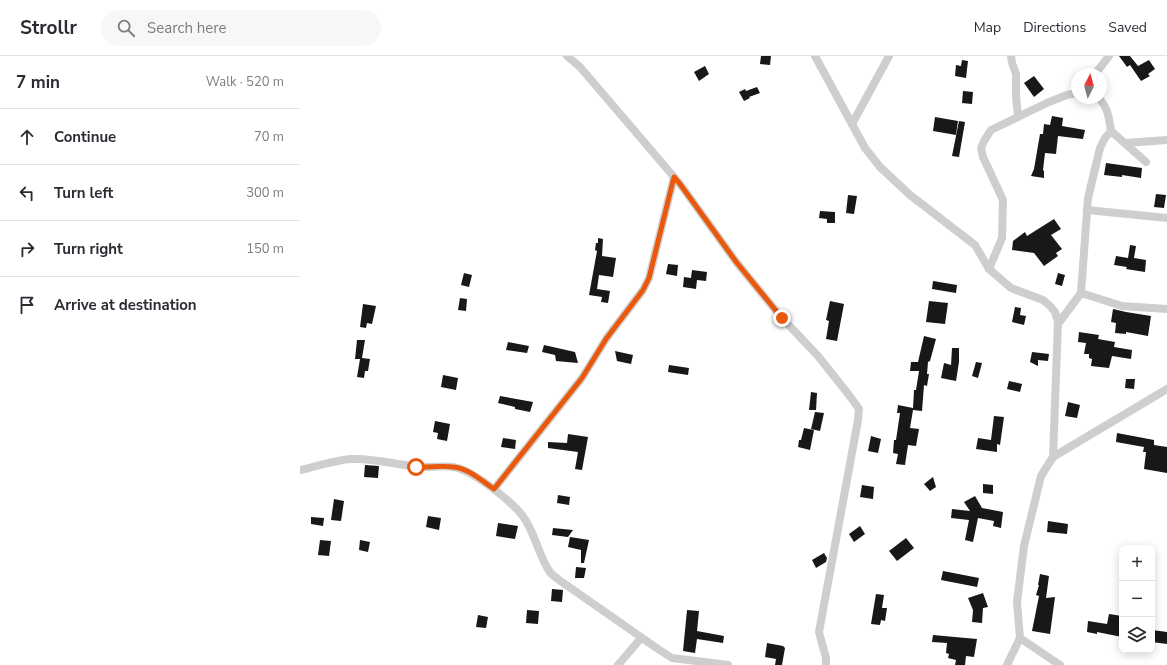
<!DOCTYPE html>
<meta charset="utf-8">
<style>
body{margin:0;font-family:"Nunito Sans",sans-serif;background:#f7f7f7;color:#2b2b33}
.controls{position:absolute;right:12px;bottom:12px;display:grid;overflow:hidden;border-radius:8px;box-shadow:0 2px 10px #0003}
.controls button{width:36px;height:36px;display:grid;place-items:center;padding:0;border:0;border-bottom:1px solid #e1e1e2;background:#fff;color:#2b2b33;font:20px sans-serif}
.compass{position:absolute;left:771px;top:12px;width:36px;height:36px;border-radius:50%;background:#fff;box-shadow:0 2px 10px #0003;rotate:6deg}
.stop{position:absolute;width:12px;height:12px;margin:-9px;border:3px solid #ea580c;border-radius:50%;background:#fff}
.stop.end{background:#ea580c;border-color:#fff;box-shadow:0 1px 4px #0008}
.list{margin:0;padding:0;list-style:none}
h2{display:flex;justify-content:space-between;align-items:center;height:52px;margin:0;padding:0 16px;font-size:17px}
h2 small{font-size:13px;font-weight:400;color:#7c7c81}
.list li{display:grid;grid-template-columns:26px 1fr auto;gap:12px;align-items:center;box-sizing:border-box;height:56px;padding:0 16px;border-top:1px solid #e1e1e2}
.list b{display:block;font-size:15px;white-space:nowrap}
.list em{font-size:13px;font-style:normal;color:#7c7c81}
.icon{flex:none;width:22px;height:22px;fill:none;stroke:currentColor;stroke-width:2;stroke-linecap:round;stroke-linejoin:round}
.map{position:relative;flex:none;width:867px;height:609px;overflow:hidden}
header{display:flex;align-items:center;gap:24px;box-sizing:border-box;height:56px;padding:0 20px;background:#fff;border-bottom:1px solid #e1e1e2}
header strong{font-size:19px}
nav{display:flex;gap:22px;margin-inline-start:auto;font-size:14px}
.search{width:280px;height:36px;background:#f7f7f7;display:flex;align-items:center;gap:10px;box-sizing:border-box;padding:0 14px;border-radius:22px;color:#7c7c81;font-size:15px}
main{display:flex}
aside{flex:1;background:#fff}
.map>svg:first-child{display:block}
</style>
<header>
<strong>Strollr</strong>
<div class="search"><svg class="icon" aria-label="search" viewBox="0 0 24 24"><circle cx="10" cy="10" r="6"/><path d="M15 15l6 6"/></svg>Search here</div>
<nav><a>Map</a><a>Directions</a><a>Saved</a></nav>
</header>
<main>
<aside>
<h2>7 min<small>Walk · 520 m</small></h2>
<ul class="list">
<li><svg class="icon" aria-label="ahead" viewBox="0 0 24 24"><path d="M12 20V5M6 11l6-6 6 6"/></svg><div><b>Continue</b></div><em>70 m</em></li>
<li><svg class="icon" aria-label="left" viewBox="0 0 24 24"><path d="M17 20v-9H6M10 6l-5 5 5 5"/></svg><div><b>Turn left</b></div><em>300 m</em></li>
<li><svg class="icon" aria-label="right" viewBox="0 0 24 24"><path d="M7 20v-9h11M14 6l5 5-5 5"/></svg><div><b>Turn right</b></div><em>150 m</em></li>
<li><svg class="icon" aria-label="arrive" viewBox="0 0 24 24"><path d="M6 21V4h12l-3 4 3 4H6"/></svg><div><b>Arrive at destination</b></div></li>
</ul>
</aside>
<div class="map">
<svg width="867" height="609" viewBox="0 0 867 609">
<rect width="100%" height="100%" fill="#fff"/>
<!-- building -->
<g fill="#181818">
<polygon points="461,0 471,0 470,9 460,8"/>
<polygon points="819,0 830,0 838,10 849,4 855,13 848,18 850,20 841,25 830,9 827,11"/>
<polygon points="662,4 668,5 666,22 655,20 656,9 661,10"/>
<polygon points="405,10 409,18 399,25 394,16"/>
<polygon points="734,20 744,33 734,41 724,27"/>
<polygon points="457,31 460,37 449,41 450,42 444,45 439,36 445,33 446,35"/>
<polygon points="663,35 673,36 672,48 662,47"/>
<polygon points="752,60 763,62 762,70 785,74 783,83 758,80 756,98 745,97 743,114 744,115 744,122 731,120 734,113 740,78 743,78 744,68 750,69"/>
<polygon points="635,61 658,65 656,79 633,75"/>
<polygon points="659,65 665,66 659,101 652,100"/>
<polygon points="806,107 842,112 841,122 822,119 822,121 804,119"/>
<polygon points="856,138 866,139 864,152 854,151"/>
<polygon points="548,139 557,140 554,158 546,157"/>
<polygon points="520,155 535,156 535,167 527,167 527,163 519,162"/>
<polygon points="754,163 761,173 751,179 762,193 756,197 758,200 744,210 734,197 712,194 713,185 725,176 727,180"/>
<polygon points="298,182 303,183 302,200 316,202 313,221 299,219 297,233 310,235 308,247 301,246 302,241 289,239 297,195 295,194 296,187 298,187"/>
<polygon points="830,189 836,190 834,202 846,204 845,216 826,213 827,211 814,209 816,200 828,202"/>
<polygon points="368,208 378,209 377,220 366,218"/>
<polygon points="392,214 407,216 406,225 397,224 396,233 383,231 384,221 391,222"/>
<polygon points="164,217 172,219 169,231 161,229"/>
<polygon points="758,217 765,219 762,230 755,228"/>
<polygon points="633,225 657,229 656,237 632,233"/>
<polygon points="160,242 167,243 166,255 158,254"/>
<polygon points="530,245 544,248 537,285 526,283 529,265 526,264"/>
<polygon points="629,245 648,247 645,268 626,266"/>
<polygon points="63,248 76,250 72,268 67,267 66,272 60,271"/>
<polygon points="715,251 721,252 720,259 726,260 724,269 712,266"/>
<polygon points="813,253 826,256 851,260 848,280 826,276 826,278 815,277 816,267 811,266"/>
<polygon points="779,276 799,279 798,283 815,286 814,291 832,294 831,303 812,300 809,312 791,310 792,303 789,302 789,298 784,298 786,287 778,286"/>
<polygon points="624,280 636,283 630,305 628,306 627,318 629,318 627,330 624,329 622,355 613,354 610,372 619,373 616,390 608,389 605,409 596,408 598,398 593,397 594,384 596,384 600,357 597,357 598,349 613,352 614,334 616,334 619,315 610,315 611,306 618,306"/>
<polygon points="57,284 65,284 62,302 70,303 68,315 65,315 64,322 57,321 60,303 55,303"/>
<polygon points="208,286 229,290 227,297 206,294"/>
<polygon points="244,289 275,296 278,307 256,305 255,299 242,296"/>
<polygon points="652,292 659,292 659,306 656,325 641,322 644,307 651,309"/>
<polygon points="315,295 333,299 331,308 317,305"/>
<polygon points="732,296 749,298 748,305 738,304 738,310 730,306"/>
<polygon points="676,306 682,307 678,322 672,320"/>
<polygon points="369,309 389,312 388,319 368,316"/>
<polygon points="143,319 158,322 156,334 141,331"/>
<polygon points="826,323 835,323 834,333 825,332"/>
<polygon points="709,325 722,328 720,336 707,333"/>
<polygon points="511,336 517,337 516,354 509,354"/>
<polygon points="200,340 233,346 230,356 215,353 215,351 198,347"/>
<polygon points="768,346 780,349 777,362 765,360"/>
<polygon points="515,356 524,357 520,375 511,373"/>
<polygon points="694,360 704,361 700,389 697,388 697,396 676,393 678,382 691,384"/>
<polygon points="135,365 150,368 147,385 137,383 138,377 133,376"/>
<polygon points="504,372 514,374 510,394 498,391 499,384 501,384"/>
<polygon points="817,377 854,384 854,389 867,391 867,417 844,413 846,396 843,396 844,391 816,386"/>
<polygon points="268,378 288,381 282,414 275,413 278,396 248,392 248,386 267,387"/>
<polygon points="571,380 581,383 578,397 568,395"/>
<polygon points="203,382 216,384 215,393 201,391"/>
<polygon points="65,409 79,410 78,422 64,421"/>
<polygon points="633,421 636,431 630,435 624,428"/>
<polygon points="683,428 693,429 693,438 683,437"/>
<polygon points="562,429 574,431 573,443 560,441"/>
<polygon points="258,439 270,441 269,449 257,447"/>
<polygon points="675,440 682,452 703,456 701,472 693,470 694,465 678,462 673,486 665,484 669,464 651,462 652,453 670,455 664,446"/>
<polygon points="34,443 44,445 41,465 31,464"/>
<polygon points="128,460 141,462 139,474 126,471"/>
<polygon points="11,461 24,462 23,470 11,468"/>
<polygon points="748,465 768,468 767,478 747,476"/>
<polygon points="198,467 218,470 215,483 196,480"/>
<polygon points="560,470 565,478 554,486 549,478"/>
<polygon points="253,472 273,474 268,481 252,479"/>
<polygon points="270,481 289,484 284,507 281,507 281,494 268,491"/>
<polygon points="606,482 614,492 597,505 589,495"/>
<polygon points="20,484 31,485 29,500 18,499"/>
<polygon points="60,484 70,486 68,496 59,494"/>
<polygon points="524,497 527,502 526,506 516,512 512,504"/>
<polygon points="276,511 286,512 284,522 275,522"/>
<polygon points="643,515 679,522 677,531 641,524"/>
<polygon points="740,518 749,520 746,542 755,541 750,578 732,575 739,540 736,539 739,529 738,529"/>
<polygon points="252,533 263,534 262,546 251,545"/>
<polygon points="683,537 688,551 683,552 682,567 672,566 673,554 668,542"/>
<polygon points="576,538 584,539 582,552 587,552 585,565 581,564 580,569 571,568"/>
<polygon points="227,554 239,555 238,568 226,567"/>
<polygon points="387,554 399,555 397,575 424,580 423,587 397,583 395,597 383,595"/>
<polygon points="809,558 822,560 822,581 797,576 797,578 787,576 788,565 807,568"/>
<polygon points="178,559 188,561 186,572 176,571"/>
<polygon points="852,574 867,576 867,588 852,586"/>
<polygon points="633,579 677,583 674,601 666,600 665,609 655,609 656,604 648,602 649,598 646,597 647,587 632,586"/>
<polygon points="467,587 483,590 485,592 482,609 475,609 476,603 465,601"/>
</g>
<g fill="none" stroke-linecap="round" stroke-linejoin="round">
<!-- street -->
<g stroke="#cecece" stroke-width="8">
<polyline points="267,0 280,11 380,128 437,207 459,234 482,262 518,300 549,339 559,353 558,364 519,576 526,602 526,609"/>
<polyline points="515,0 565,92 580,111 610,139 675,189 689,213 711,232 743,244 750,250 755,256 758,266 753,401 741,420 724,490 717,546 720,582 707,609"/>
<polyline points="711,0 712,7 716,18 716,40 718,61"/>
<polyline points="795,18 809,0"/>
<path d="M798,42c10,8 11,21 13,33l35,31"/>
<polyline points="552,68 589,0"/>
<polyline points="826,87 867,84"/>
<polyline points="787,154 867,162"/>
<polyline points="689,213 702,182 703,144 683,101 681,92 684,85 691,74 749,46 767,39 777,37"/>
<polyline points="781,237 822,250 867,253"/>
<polyline points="758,268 781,237 788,142 800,92 805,82 811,75"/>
<polyline points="753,401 867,333"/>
<path d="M0,414c16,-3 34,-10 51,-11 22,-1 44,5 66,8 12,1 24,-2 36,0 18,2 58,34 69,48 14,18 16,41 28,57 3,4 8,7 12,10l96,67 14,9 56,7"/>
<polyline points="194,433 282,322 306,283 343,234 349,222 374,121"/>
<polyline points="720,582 760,609"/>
<polyline points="318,609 341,582"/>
</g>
</g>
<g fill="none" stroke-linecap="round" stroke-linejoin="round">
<!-- route -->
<path stroke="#ea580c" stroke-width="5" d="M116,411c12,1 24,-2 37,0 15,1 29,14 41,22l88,-111 24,-39 37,-49 6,-12 25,-101 6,7 57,79 45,55"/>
</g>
</svg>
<div class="controls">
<button>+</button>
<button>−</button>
<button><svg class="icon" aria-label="layers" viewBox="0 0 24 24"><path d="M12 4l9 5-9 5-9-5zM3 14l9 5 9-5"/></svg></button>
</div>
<svg class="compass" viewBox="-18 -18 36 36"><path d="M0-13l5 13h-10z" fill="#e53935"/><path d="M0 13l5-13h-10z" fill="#7c7c81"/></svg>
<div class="stop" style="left:116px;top:411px"></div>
<div class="stop end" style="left:482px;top:262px"></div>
</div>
</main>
